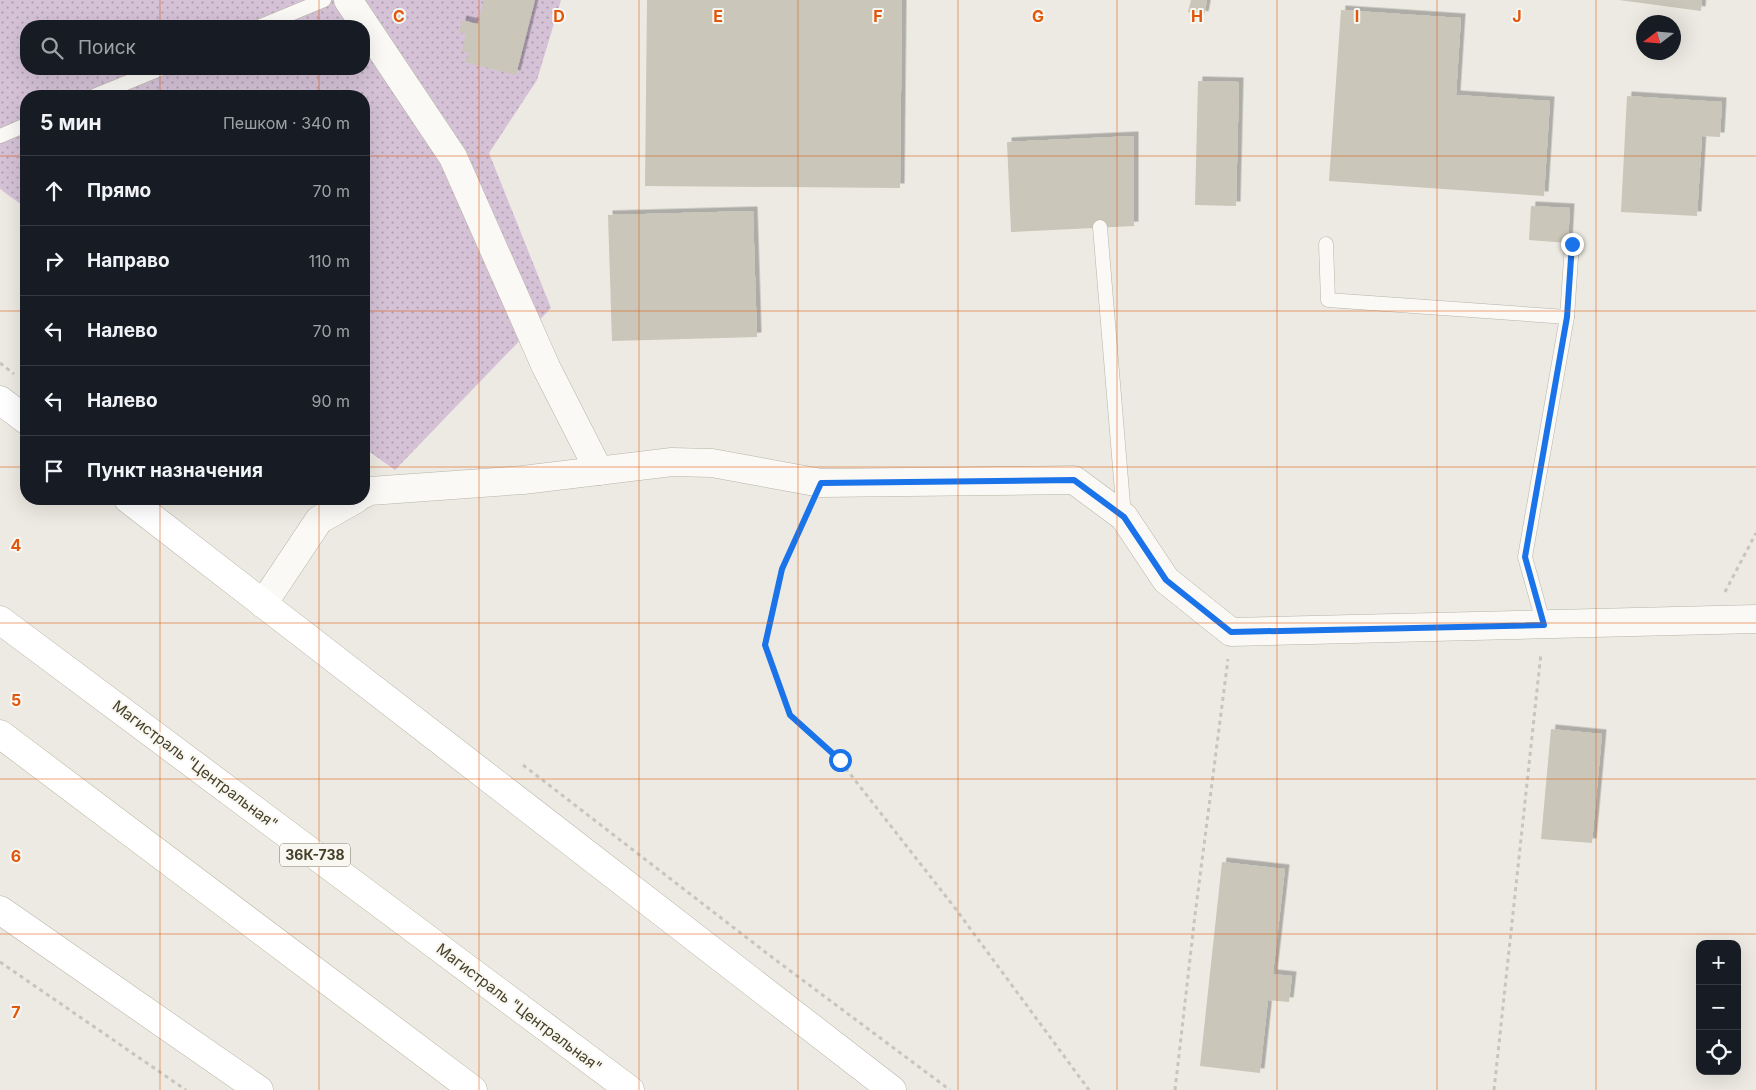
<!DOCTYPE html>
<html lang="ru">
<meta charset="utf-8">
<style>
body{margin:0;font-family:Inter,sans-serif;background:#242831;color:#f1f3f6}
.controls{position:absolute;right:15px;bottom:15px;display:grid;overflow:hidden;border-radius:10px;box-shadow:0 5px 20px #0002}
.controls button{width:45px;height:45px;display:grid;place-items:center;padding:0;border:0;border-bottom:1px solid #363941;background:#171b24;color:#f1f3f6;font:25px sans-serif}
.compass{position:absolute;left:1636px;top:15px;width:45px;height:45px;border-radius:50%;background:#171b24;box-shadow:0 5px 20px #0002;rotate:254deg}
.stop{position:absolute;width:15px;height:15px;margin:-11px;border:4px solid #1a73e8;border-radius:50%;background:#fff}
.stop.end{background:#1a73e8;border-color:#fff;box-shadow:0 1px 5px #0008}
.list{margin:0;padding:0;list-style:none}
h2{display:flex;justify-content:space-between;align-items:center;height:65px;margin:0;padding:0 20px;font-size:21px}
h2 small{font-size:16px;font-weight:400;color:#9ea1a6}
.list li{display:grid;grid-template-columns:32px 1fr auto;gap:15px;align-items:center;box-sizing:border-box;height:70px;padding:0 20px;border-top:1px solid #363941}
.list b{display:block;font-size:19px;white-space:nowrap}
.list em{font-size:16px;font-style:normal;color:#9ea1a6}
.icon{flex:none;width:28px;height:28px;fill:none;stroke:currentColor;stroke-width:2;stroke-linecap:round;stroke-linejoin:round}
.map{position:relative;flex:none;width:1756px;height:1090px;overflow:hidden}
.search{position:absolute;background:#171b24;box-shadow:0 5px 20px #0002;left:20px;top:20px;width:350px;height:55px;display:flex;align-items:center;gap:12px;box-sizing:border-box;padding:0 18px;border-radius:20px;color:#9ea1a6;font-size:19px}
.panel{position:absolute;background:#171b24;box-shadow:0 5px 20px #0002;left:20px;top:90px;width:350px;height:415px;border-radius:20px}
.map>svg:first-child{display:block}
</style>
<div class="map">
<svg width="1756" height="1090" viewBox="0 0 1756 1090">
<defs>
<pattern id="grass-dots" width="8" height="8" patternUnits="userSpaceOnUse" patternTransform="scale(1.25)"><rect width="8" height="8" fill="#d5c2d7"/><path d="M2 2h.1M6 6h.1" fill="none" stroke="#af9fae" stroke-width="1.8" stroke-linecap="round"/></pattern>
<filter id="shadow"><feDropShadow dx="4.5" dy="-4.5" stdDeviation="0" flood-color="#0004"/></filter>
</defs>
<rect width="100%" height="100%" fill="#eceae2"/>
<!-- grass -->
<path fill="url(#grass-dots)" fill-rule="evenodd" d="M0,0h561l-24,80 -48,73 62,155 -156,162 -31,-22v-352h-338v112l-26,-19zM26,26h338v43h-338z"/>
<!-- building -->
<g fill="#cac6b9" filter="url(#shadow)">
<polygon points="484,0 535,0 516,75 465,62 470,53 462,51 466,34 459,32 462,20 478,24"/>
<polygon points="647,0 902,0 900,188 645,186"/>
<polygon points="1191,0 1207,0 1204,16 1188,12"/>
<polygon points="1619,0 1702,0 1701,11"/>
<polygon points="1341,10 1461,18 1456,95 1550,101 1544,196 1329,181"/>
<polygon points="1198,81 1239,82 1236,206 1195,205"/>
<polygon points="1627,96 1722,102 1720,137 1702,136 1697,216 1621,212"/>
<polygon points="1134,136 1134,226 1011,232 1007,142"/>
<polygon points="1531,206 1570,208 1568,243 1529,240"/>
<polygon points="753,211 757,337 612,341 608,215"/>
<polygon points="1551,729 1602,734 1592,843 1541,839"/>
<polygon points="1222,862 1285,869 1273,974 1292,976 1289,1002 1268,1000 1260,1073 1200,1066"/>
</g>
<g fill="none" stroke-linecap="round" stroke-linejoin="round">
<defs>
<g id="service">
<polyline points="261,26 324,0"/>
<polyline points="94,96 160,69"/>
<polyline points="0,136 26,125"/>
<polyline points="1100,227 1124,516"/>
<polyline points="1326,244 1328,300 1567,317"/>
<polyline points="1544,625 1525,557 1567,317 1572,244"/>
</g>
<g id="minor">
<polyline points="348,0 453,157 546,367 599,471"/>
<polyline points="364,494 370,491 523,480 672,462 712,463 821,483 1074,480 1124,517 1166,580 1231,632 1756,619"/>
<polyline points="263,604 319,520 356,499"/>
</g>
<g id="secondary">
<polyline points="0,400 26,420"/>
<polyline points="128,499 892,1090"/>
<polyline points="0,910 259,1090"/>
</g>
<g id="primary">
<polyline points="0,620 630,1090"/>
<polyline points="0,734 473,1090"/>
</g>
</defs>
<!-- service casing -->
<use href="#service" stroke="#b7b4a6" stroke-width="15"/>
<!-- minor casing -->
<use href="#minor" stroke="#b7b4a6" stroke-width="29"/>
<!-- secondary casing -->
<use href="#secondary" stroke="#b7b4a6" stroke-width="29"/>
<!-- primary casing -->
<use href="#primary" stroke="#b9b3a0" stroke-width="29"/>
<!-- path -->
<g stroke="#c8c5bc" stroke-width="3" stroke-dasharray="4 4" stroke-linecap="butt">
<polyline points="0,363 14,374"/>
<polyline points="809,508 782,569 765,645 790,715 840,761 955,908 1089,1090"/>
<polyline points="1725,592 1756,533"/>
<polyline points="523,765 773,958 950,1090"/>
<polyline points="0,962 186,1090"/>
<polyline points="1175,1090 1195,915 1228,659"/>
<polyline points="1494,1090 1541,653"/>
</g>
<!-- service -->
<use href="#service" stroke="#faf9f5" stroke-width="14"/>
<!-- minor -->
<use href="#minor" stroke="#faf9f5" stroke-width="28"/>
<!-- secondary -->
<use href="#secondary" stroke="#fff" stroke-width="28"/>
<!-- primary -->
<use href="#primary" stroke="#fff" stroke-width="28"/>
</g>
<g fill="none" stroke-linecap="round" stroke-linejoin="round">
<!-- route -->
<polyline stroke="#1a73e8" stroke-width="6" points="840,760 790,715 765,645 782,569 821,483 1074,480 1124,517 1166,580 1231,632 1544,625 1525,557 1567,317 1572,244"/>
</g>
<!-- grid -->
<path fill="none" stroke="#e0580d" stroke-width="1" stroke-opacity="0.55" d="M160,0v26M319,0v26M479,0v1090M639,0v1090M798,0v1090M958,0v1090M1117,0v1090M1277,0v1090M1437,0v1090M1596,0v1090M160,69v27M319,69v27M0,156h26M364,156h1392M0,311h26M364,311h1392M0,467h26M364,467h1392M160,499v591M319,499v591M0,623h1756M0,779h1756M0,934h1756"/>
<g text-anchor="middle" stroke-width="4" stroke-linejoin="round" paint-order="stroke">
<!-- shield labels -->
<rect fill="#f9f7f2" stroke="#7c7765" stroke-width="1" x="280" y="843.5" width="70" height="23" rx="4"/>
<g font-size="14" font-weight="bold" fill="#464028">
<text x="315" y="860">36К-738</text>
</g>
<!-- street labels -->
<g font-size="15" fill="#464028" stroke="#f9f7f2">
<text transform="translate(195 765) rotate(37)" y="5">Магистраль "Центральная"</text>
<text transform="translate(519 1008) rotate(37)" y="5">Магистраль "Центральная"</text>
</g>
</g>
<g font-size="16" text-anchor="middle" font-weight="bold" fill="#e0580d" stroke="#f9f7f2" stroke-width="4" stroke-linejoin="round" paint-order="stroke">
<text x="399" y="22">C</text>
<text x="559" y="22">D</text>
<text x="718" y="22">E</text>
<text x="878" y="22">F</text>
<text x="1038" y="22">G</text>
<text x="1197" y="22">H</text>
<text x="1357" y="22">I</text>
<text x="1517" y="22">J</text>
<text x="16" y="551">4</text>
<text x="16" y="706">5</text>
<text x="16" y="862">6</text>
<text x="16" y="1018">7</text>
</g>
</svg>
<div class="controls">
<button>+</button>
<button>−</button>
<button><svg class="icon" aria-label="locate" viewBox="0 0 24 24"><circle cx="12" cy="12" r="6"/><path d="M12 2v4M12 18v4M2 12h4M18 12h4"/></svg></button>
</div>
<svg class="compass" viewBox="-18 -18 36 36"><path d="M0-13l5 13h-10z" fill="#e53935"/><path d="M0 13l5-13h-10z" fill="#9ea1a6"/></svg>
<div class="stop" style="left:840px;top:760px"></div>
<div class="stop end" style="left:1572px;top:244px"></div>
<div class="search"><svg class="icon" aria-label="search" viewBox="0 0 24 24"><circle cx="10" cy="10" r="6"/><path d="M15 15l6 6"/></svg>Поиск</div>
<section class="panel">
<h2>5 мин<small>Пешком · 340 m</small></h2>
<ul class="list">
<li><svg class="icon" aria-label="ahead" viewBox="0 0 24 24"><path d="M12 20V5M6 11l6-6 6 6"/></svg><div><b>Прямо</b></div><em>70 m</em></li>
<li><svg class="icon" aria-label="right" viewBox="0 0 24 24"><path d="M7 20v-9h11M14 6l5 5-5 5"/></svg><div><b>Направо</b></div><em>110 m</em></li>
<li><svg class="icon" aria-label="left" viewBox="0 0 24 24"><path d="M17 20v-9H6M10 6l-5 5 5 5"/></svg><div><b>Налево</b></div><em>70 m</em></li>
<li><svg class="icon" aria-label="left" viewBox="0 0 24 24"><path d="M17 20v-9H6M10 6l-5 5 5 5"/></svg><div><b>Налево</b></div><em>90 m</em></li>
<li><svg class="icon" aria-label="arrive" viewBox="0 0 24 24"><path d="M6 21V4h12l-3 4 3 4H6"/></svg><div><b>Пункт назначения</b></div></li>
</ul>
</section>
</div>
